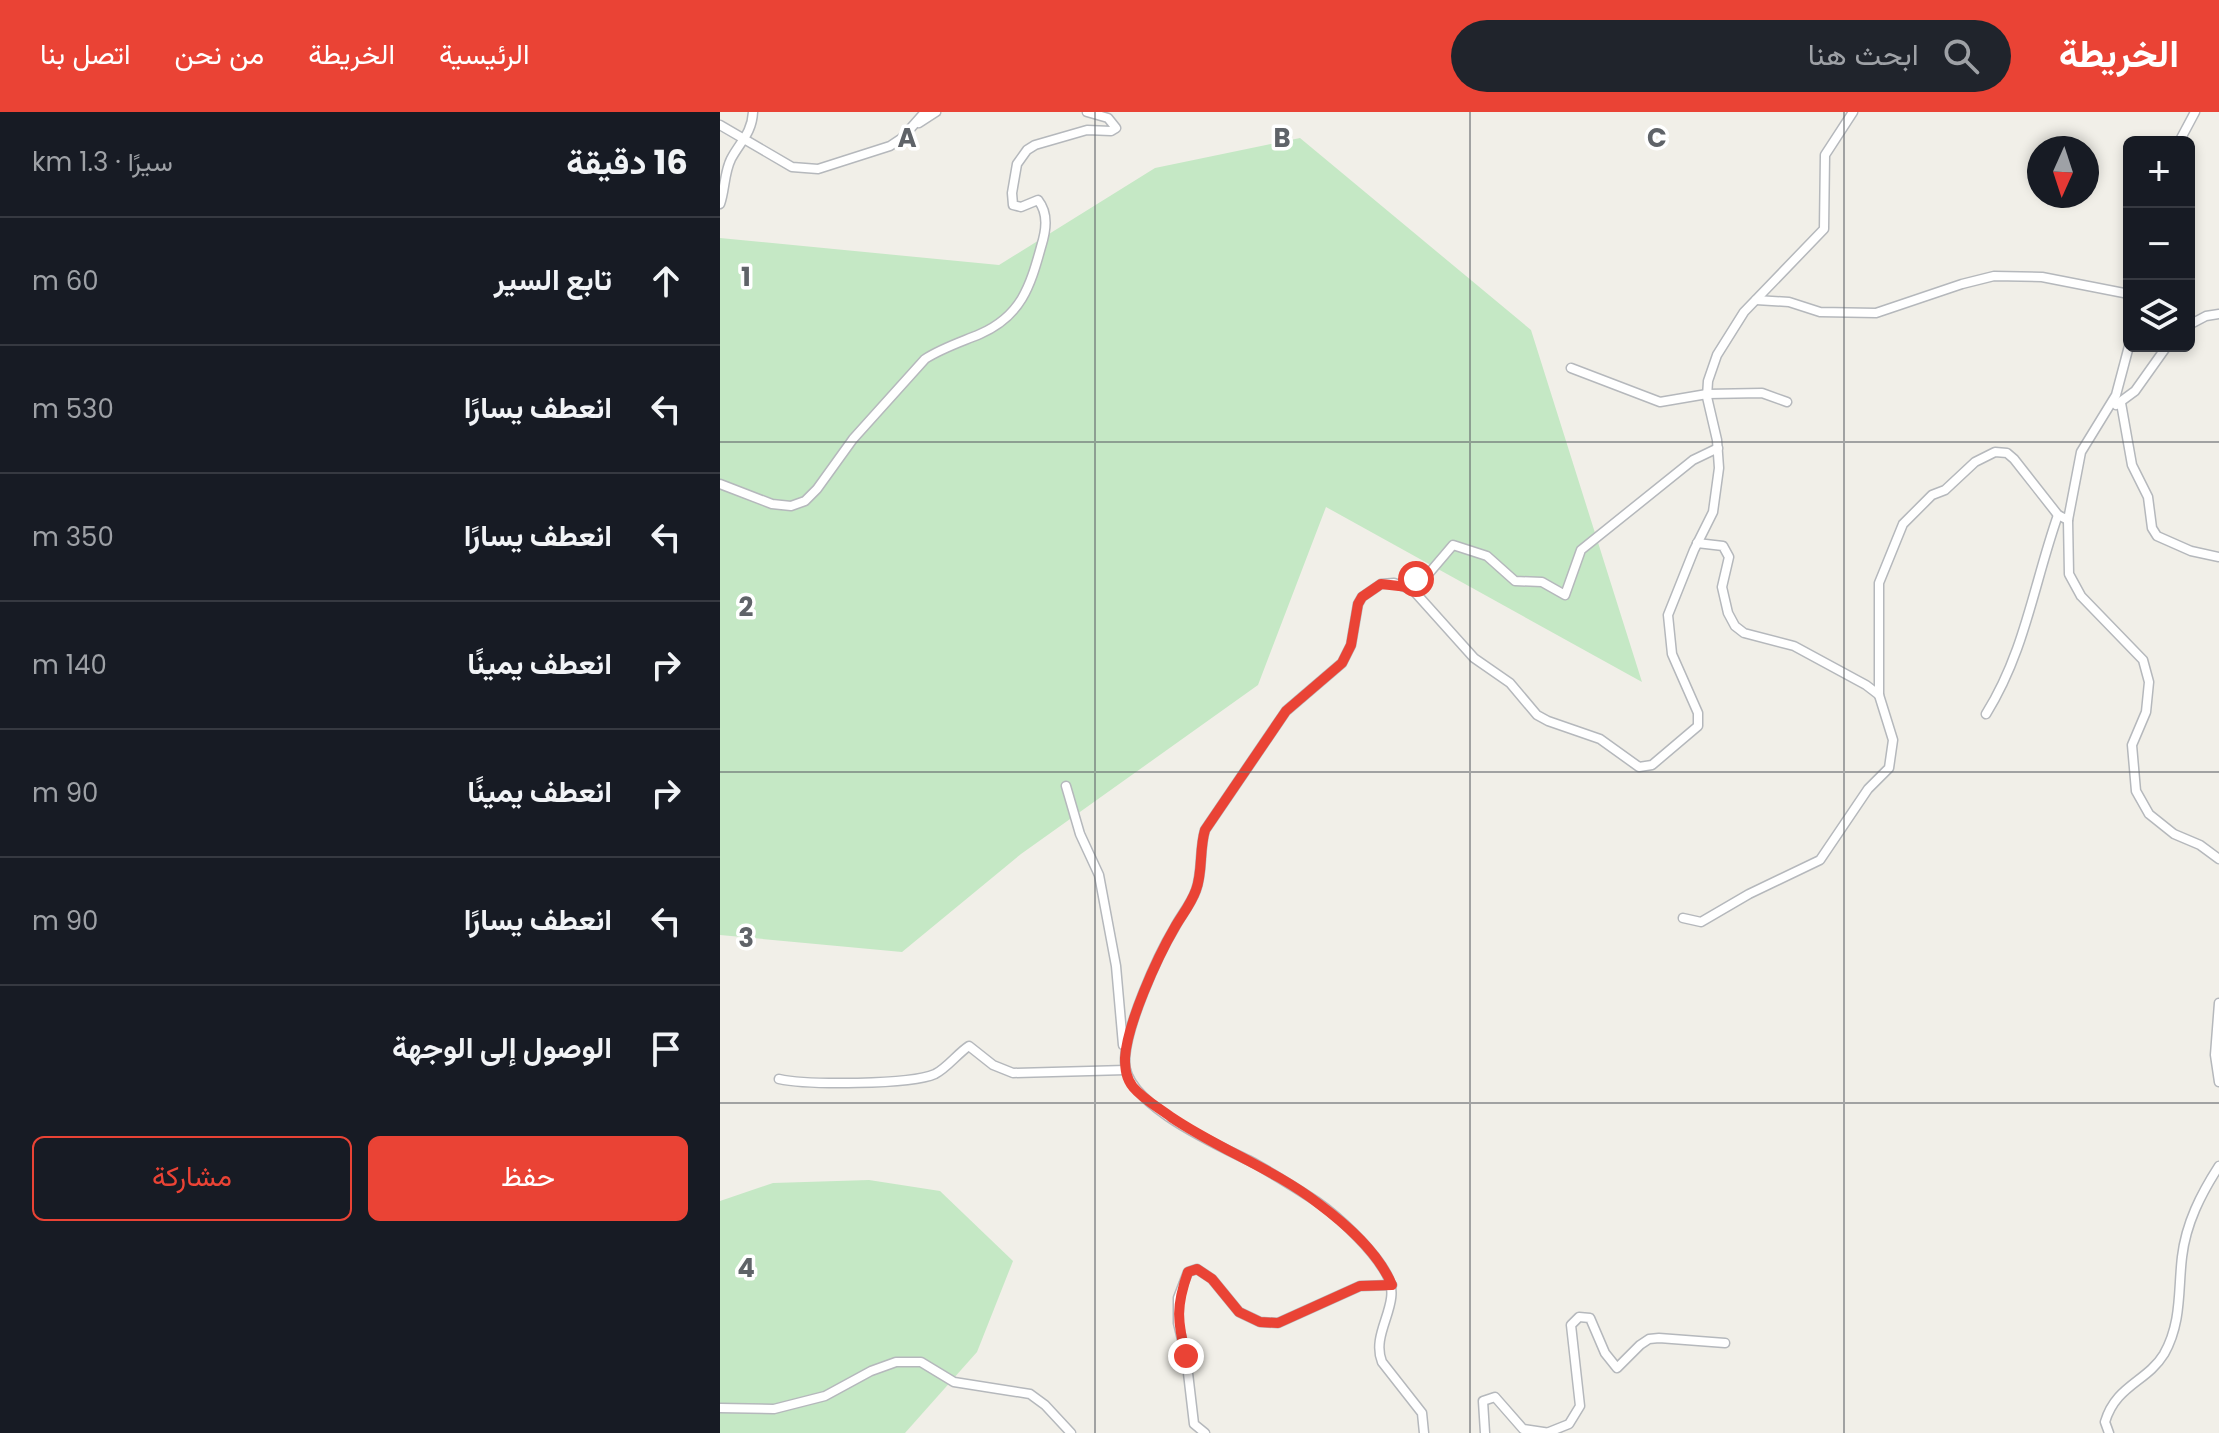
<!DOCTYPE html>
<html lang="ar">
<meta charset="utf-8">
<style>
body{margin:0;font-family:Poppins,Vazirmatn,sans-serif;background:#20242c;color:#f1f3f6;direction:rtl}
.controls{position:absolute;right:24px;top:24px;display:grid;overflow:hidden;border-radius:12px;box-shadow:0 4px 12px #0003}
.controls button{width:72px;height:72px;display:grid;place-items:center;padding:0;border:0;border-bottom:2px solid #363941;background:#171b24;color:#f1f3f6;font:40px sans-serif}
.compass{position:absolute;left:1307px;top:24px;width:72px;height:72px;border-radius:50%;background:#171b24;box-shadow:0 4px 12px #0003;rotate:183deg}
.stop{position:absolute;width:24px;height:24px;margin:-18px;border:6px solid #ea4335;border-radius:50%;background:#fff}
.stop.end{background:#ea4335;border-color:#fff;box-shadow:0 2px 8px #0008}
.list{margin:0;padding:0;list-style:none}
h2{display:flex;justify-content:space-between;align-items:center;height:104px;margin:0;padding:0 32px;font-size:34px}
h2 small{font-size:26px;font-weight:400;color:#9ea1a6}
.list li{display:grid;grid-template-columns:52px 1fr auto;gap:24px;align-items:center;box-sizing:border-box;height:128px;padding:0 32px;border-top:2px solid #363941}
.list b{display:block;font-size:30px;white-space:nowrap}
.list em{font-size:26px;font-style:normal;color:#9ea1a6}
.actions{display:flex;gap:16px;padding:24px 32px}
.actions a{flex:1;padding:18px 0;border:2px solid #ea4335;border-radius:12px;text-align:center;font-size:28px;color:#ea4335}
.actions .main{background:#ea4335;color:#fff}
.icon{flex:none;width:44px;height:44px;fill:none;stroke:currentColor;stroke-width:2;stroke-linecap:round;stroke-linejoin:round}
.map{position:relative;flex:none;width:1499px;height:1321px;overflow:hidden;direction:ltr}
header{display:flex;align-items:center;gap:48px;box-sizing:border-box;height:112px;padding:0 40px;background:#ea4335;color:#fff}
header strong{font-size:38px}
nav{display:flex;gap:44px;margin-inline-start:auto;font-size:28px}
.search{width:560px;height:72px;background:#20242c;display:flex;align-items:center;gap:20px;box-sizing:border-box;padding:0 28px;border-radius:44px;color:#9ea1a6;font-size:30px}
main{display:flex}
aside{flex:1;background:#171b24}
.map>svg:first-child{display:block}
</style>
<header>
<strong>الخريطة</strong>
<div class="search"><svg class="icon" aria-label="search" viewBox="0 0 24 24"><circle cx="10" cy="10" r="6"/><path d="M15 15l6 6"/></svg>ابحث هنا</div>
<nav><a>الرئيسية</a><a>الخريطة</a><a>من نحن</a><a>اتصل بنا</a></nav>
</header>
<main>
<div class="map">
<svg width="1499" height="1321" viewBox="0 0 1499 1321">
<rect width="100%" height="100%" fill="#f1efe8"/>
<!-- green -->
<g fill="#c5e8c5">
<polygon points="580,26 811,218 922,570 606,395 538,573 301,742 182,840 0,823 0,126 279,153 435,56"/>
<polygon points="149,1068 220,1079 293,1149 257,1240 185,1321 0,1321 0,1089 53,1071"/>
</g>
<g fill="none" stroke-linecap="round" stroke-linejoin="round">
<defs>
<g id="minor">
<polyline points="199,11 216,0"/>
<polyline points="0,13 72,55 98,57 170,34 182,26 205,0"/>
<polyline points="1459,30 1475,0"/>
<path d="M0,92c5,-14 4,-31 11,-45 9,-17 21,-26 22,-47"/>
<polyline points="1036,188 1069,190 1100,200 1156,201 1242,172 1274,164 1322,165 1409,182"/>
<polyline points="1469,213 1486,204 1499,202"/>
<polyline points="1409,234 1396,283 1361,340 1348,408 1349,462 1361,484 1423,548 1429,570 1426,600 1412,633 1416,679 1429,702 1454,722 1480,733 1499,747"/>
<polyline points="851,256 940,290 987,282 1042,281 1067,290"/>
<polyline points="1401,291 1412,353 1428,385 1432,416 1437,424 1471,439 1499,445"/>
<polyline points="1396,293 1415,279 1447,234"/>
<path d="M0,372l52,20 19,2 14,-5 12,-12 36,-50 72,-80c17,-11 36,-17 55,-25 41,-18 50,-47 61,-87 5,-16 8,-33 -3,-47l-17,7 -8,-2 -1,-12 5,-29 10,-14 8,-5 52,-15 24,1 5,-3 -8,-10 -21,-6"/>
<polyline points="977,431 1003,434 1009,445 1002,475 1008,501 1015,514 1024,521 1074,534 1146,573 1159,583"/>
<polyline points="688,475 710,460 733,433 767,444 795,469 822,470 845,483 861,438 973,348 998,336"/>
<path d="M1266,602c39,-62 48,-131 72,-199"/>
<polyline points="346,674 360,722 379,763 396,854 403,933"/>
<polyline points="963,806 981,810 1029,782 1100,748 1148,677 1169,656 1173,628 1159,583 1159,471 1183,412 1212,383 1225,378 1255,350 1275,340 1287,341 1294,347 1338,403 1348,408"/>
<polyline points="1499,891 1495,943 1499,970"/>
<path d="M59,967c27,6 131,6 156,-5 12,-6 23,-21 34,-28l24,19 20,8 113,-3"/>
<polyline points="0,1296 54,1297 105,1284 151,1259 176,1250 201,1250 234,1270 310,1282 325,1293 351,1321"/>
<polyline points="829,1320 849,1312 860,1294 851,1213 859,1205 870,1206 885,1241 897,1256 920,1233 929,1227 939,1226 1005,1231"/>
<polyline points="485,1321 474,1312 466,1244 458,1211 458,1186 468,1160 477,1157 492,1167 519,1200 540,1210 558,1211 640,1174 672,1173"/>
<path d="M704,1321l-2,-20 -40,-51c-12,-30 21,-58 5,-87 -13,-25 -48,-58 -71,-74 -20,-13 -41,-26 -62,-38 -34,-17 -129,-58 -129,-101 0,-34 32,-105 50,-135 7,-13 16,-23 21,-37 7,-19 3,-40 9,-60l81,-119 56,-48 9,-18 7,-41 4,-7 19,-13 13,-1 19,7 61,68 36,25 27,32 11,6 52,18 39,28 13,-2 46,-39v-13l-26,-59 -4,-39 26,-65 19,-38 6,-44 -2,-28 -10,-43 1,-16 9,-26 27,-43 80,-83 1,-74 28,-43"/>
<polyline points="765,1321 763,1289 775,1285 803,1317 830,1321"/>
<path d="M1389,1321l-4,-11c11,-37 42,-40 59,-68 18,-32 14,-64 18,-97 4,-34 19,-63 37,-91"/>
</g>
</defs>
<!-- minor casing -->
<use href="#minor" stroke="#b5b8bc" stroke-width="11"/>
<!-- minor -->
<use href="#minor" stroke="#fff" stroke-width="8"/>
</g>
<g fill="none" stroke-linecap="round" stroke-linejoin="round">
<!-- route -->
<path stroke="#ea4335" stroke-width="10" d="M466,1244c-9,-35 -10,-50 2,-84l9,-3 15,10 27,33 21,10 18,1 82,-37 32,-1c-14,-33 -45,-60 -73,-81 -45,-35 -101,-55 -148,-87 -12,-9 -28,-18 -38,-30 -7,-9 -8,-18 -8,-29 2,-34 32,-100 50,-131 7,-12 16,-23 21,-37 7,-18 3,-40 9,-60l81,-119 56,-48 9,-18 7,-41 4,-7 19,-13 27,3 8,-8"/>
</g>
<!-- grid -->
<path fill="none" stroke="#5f6368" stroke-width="2" stroke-opacity="0.55" d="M375,0v1321M750,0v1321M1124,0v1321M0,330h1499M0,660h1499M0,991h1499"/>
<g font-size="26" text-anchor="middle" font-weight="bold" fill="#5f6368" stroke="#fff" stroke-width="7" stroke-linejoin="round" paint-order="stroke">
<text x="187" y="35">A</text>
<text x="562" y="35">B</text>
<text x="937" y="35">C</text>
<text x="26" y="174">1</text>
<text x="26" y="504">2</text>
<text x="26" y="835">3</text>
<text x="26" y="1165">4</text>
</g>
</svg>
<div class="controls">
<button>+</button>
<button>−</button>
<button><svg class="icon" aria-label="layers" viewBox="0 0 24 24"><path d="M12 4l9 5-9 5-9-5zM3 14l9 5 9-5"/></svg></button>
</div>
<svg class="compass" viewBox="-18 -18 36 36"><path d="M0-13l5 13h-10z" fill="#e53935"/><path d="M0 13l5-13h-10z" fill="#9ea1a6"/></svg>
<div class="stop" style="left:696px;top:467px"></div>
<div class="stop end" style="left:466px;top:1244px"></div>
</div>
<aside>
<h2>16 دقيقة<small>سيرًا · 1.3 km</small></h2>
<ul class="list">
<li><svg class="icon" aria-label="ahead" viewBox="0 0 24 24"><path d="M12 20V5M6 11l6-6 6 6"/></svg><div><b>تابع السير</b></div><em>60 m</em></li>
<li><svg class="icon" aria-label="left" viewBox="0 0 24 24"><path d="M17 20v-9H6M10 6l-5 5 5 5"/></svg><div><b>انعطف يسارًا</b></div><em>530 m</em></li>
<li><svg class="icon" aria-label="left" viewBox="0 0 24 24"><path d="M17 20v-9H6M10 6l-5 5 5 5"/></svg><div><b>انعطف يسارًا</b></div><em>350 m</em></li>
<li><svg class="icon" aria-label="right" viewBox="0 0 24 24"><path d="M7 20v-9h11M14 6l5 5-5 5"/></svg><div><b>انعطف يمينًا</b></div><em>140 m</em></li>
<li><svg class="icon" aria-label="right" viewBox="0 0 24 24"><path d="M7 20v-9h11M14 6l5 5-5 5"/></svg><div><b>انعطف يمينًا</b></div><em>90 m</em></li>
<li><svg class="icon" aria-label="left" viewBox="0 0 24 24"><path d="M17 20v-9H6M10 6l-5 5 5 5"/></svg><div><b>انعطف يسارًا</b></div><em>90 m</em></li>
<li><svg class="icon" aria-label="arrive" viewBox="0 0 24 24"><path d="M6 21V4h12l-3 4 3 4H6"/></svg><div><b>الوصول إلى الوجهة</b></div></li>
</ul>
<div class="actions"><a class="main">حفظ</a><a>مشاركة</a></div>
</aside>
</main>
